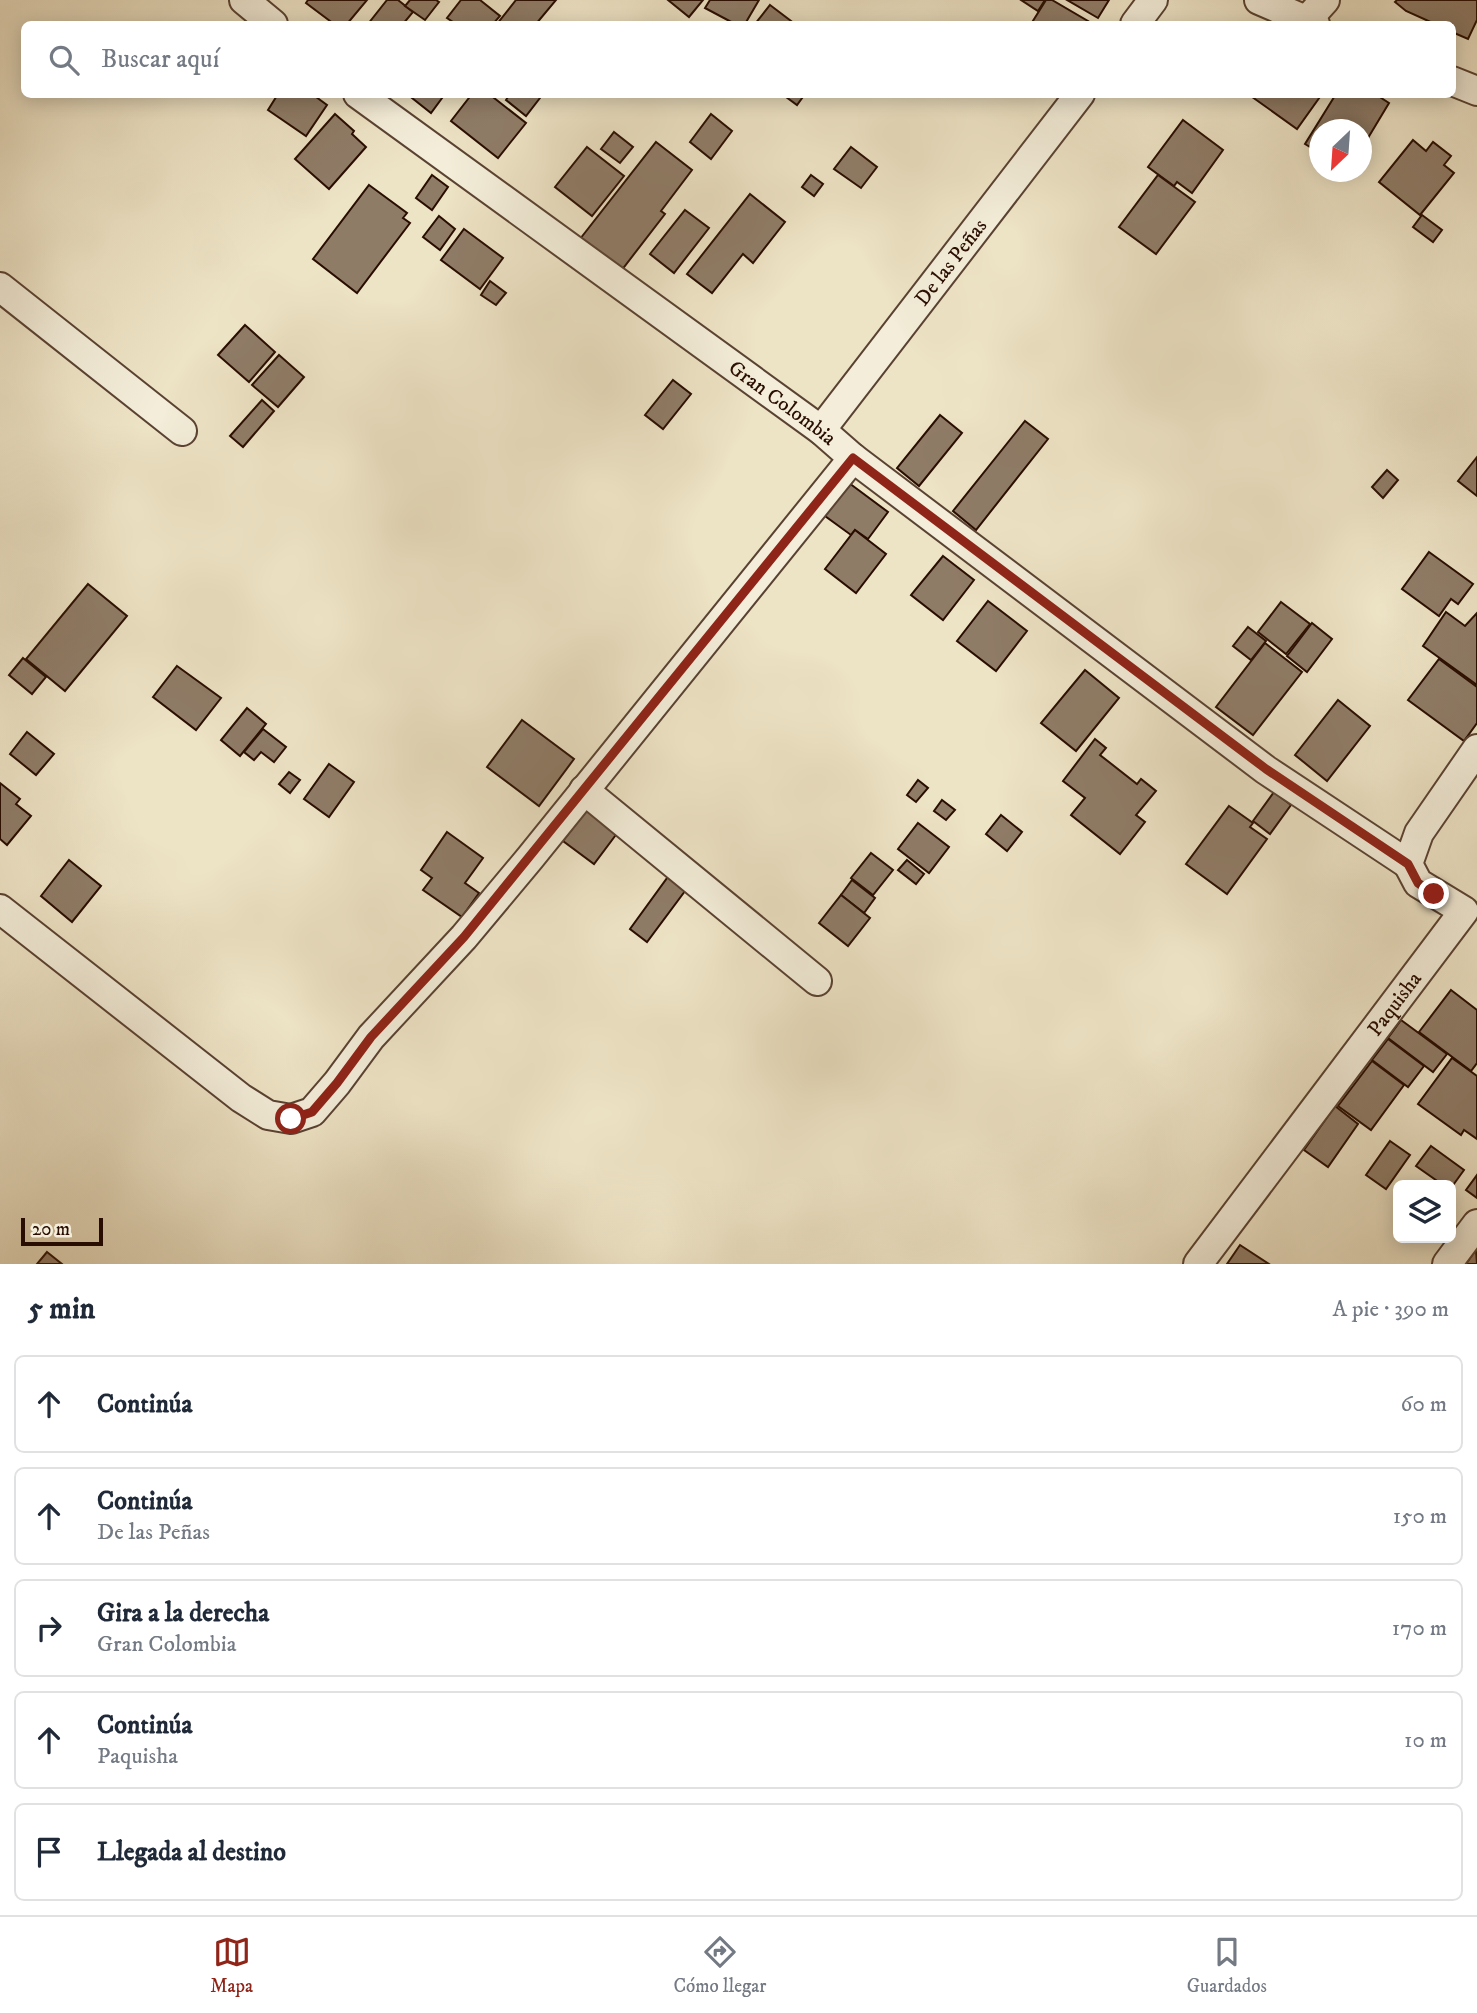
<!DOCTYPE html>
<html lang="es">
<meta charset="utf-8">
<style>
body{margin:0;font-family:"IM FELL DW Pica",serif;background:#f2f2f3;color:#1f2937}
.controls{position:absolute;right:21px;bottom:21px;display:grid;overflow:hidden;border-radius:10px;box-shadow:0 4px 18px #0003}
.controls button{width:63px;height:63px;display:grid;place-items:center;padding:0;border:0;border-bottom:2px solid #e0e1e3;background:#fff;color:#1f2937;font:35px sans-serif}
.compass{position:absolute;left:1309px;top:119px;width:63px;height:63px;border-radius:50%;background:#fff;box-shadow:0 4px 18px #0003;rotate:205deg}
.scale{position:absolute;left:21px;bottom:18px;width:82px;box-sizing:border-box;padding-left:7px;border:4px solid #290d01;border-top:0;font-size:19px;line-height:24px;white-space:nowrap;color:#290d01;-webkit-text-stroke:5px #f3edd9;paint-order:stroke}
.stop{position:absolute;width:21px;height:21px;margin:-16px;border:5px solid #8f2418;border-radius:50%;background:#fff}
.stop.end{background:#8f2418;border-color:#fff;box-shadow:0 2px 7px #0008}
.list{margin:0;padding:0;list-style:none}
h2{display:flex;justify-content:space-between;align-items:center;height:91px;margin:0;padding:0 28px;font-size:30px}
h2 small{font-size:23px;font-weight:400;color:#747a83}
.list li{display:grid;grid-template-columns:46px 1fr auto;gap:21px;align-items:center;box-sizing:border-box;height:98px;margin:0 14px 14px;padding:0 14px;border:2px solid #e0e1e3;border-radius:10px}
.list b{display:block;font-size:26px;white-space:nowrap}
.list p{margin:0;font-size:23px;white-space:nowrap;color:#747a83}
.list em{font-size:23px;font-style:normal;color:#747a83}
.icon{flex:none;width:38px;height:38px;fill:none;stroke:currentColor;stroke-width:2;stroke-linecap:round;stroke-linejoin:round}
.map{position:relative;flex:none;width:1477px;height:1264px;overflow:hidden}
.search{position:absolute;background:#fff;box-shadow:0 4px 18px #0003;left:21px;right:21px;top:21px;height:77px;display:flex;align-items:center;gap:18px;box-sizing:border-box;padding:0 24px;border-radius:10px;color:#747a83;font-size:26px}
.sheet{height:651px;background:#fff}
nav{display:flex;justify-content:space-around;align-items:center;box-sizing:border-box;height:98px;border-top:2px solid #e0e1e3;background:#fff;font-size:19px;color:#747a83}
nav a{display:grid;justify-items:center;gap:4px}
nav .on{color:#8f2418}
.map>svg:first-child{display:block}
</style>
<div class="map">
<svg width="1477" height="1264" viewBox="0 0 1477 1264">
<rect width="100%" height="100%" fill="#ede3c5"/>
<filter id="stains"><feTurbulence type="fractalNoise" baseFrequency=".00286" numOctaves="4"/><feColorMatrix values="0 0 0 0 .2 0 0 0 0 .09 0 0 0 0 .02 0 0 0 .5 -.17"/></filter>
<radialGradient id="worn" r=".72"><stop offset=".6" stop-color="#630" stop-opacity="0"/><stop offset="1" stop-color="#630" stop-opacity=".3"/></radialGradient>
<!-- building -->
<g fill="#8f7c67" stroke="#290d01" stroke-width="2">
<polygon points="308,0 367,0 347,24 334,24 306,3"/>
<polygon points="387,0 398,0 413,12 403,24 368,24"/>
<polygon points="410,0 436,0 439,2 425,20 405,6"/>
<polygon points="461,0 480,0 500,16 493,24 456,24 447,18"/>
<polygon points="516,0 556,0 536,24 497,24"/>
<polygon points="668,0 703,0 689,17"/>
<polygon points="710,0 759,0 745,24 735,24 705,8"/>
<polygon points="1021,0 1045,0 1038,11"/>
<polygon points="1046,0 1052,0 1093,24 1031,24"/>
<polygon points="1067,0 1109,0 1098,18"/>
<polygon points="1397,0 1477,0 1477,20 1468,39 1452,32 1452,24 1435,24 1406,11 1395,2"/>
<polygon points="770,5 795,24 755,24"/>
<polygon points="278,94 312,94 327,105 306,136 268,110"/>
<polygon points="407,94 445,94 431,113"/>
<polygon points="472,94 489,94 526,123 498,158 451,121"/>
<polygon points="510,94 543,94 526,116 506,100"/>
<polygon points="782,94 805,94 797,105"/>
<polygon points="1248,94 1322,94 1297,129"/>
<polygon points="1336,94 1375,94 1389,103 1362,148 1362,130 1320,130 1320,153 1305,144"/>
<polygon points="335,114 354,131 352,134 366,147 329,189 295,159"/>
<polygon points="711,114 732,131 711,159 690,142"/>
<polygon points="1183,120 1223,150 1192,193 1177,182 1174,186 1148,167"/>
<polygon points="614,132 633,147 620,163 601,149"/>
<polygon points="1413,140 1426,151 1433,142 1451,156 1444,165 1454,173 1420,215 1379,182"/>
<polygon points="656,142 692,170 661,211 665,214 621,271 580,239"/>
<polygon points="587,147 624,176 592,216 555,187"/>
<polygon points="851,147 877,167 861,188 834,169"/>
<polygon points="432,175 448,187 432,210 416,198"/>
<polygon points="811,175 823,184 814,196 802,187"/>
<polygon points="1158,175 1195,202 1156,254 1119,227"/>
<polygon points="369,185 407,213 403,218 410,223 357,293 313,259"/>
<polygon points="750,194 785,222 753,263 743,254 712,293 687,274"/>
<polygon points="685,210 709,228 674,273 650,254"/>
<polygon points="1422,215 1442,230 1433,242 1413,227"/>
<polygon points="439,216 455,229 440,250 423,237"/>
<polygon points="464,229 503,258 480,289 441,260"/>
<polygon points="490,281 506,293 496,305 481,295"/>
<polygon points="245,325 275,352 249,382 218,355"/>
<polygon points="279,355 304,377 278,407 252,385"/>
<polygon points="673,380 691,394 663,429 645,415"/>
<polygon points="262,400 274,411 243,447 230,436"/>
<polygon points="940,415 962,433 919,486 897,468"/>
<polygon points="1025,421 1048,439 976,530 953,511"/>
<polygon points="1477,457 1477,496 1458,481"/>
<polygon points="1387,470 1398,480 1383,498 1372,487"/>
<polygon points="849,483 888,512 868,539 855,530 851,535 825,516"/>
<polygon points="855,530 886,554 856,593 825,569"/>
<polygon points="1429,552 1473,584 1458,604 1451,599 1439,616 1402,589"/>
<polygon points="943,556 974,580 943,620 911,595"/>
<polygon points="88,584 127,616 65,691 26,659"/>
<polygon points="988,601 1027,631 996,671 957,641"/>
<polygon points="1281,602 1310,624 1286,654 1258,632"/>
<polygon points="1446,612 1465,626 1477,613 1477,685 1423,646"/>
<polygon points="1312,623 1332,639 1307,672 1287,656"/>
<polygon points="1248,627 1266,641 1251,660 1233,646"/>
<polygon points="1265,643 1302,672 1253,735 1216,707"/>
<polygon points="23,658 46,677 32,694 9,675"/>
<polygon points="1439,659 1477,687 1477,723 1464,741 1408,700"/>
<polygon points="177,666 221,698 196,730 153,697"/>
<polygon points="1085,670 1119,698 1076,751 1041,723"/>
<polygon points="1338,700 1370,726 1327,781 1295,755"/>
<polygon points="247,708 266,724 240,756 221,740"/>
<polygon points="522,720 574,759 539,806 487,767"/>
<polygon points="263,729 286,747 274,762 261,752 254,760 244,752"/>
<polygon points="27,732 54,754 36,775 10,754"/>
<polygon points="1095,739 1106,748 1100,755 1137,784 1141,779 1156,791 1136,815 1145,822 1120,854 1071,815 1085,798 1063,781"/>
<polygon points="329,764 354,782 329,817 304,799"/>
<polygon points="289,772 300,780 290,793 279,784"/>
<polygon points="918,780 928,788 916,802 907,795"/>
<polygon points="0,783 20,799 16,804 31,816 7,845 0,839"/>
<polygon points="1274,792 1291,805 1270,834 1253,821"/>
<polygon points="942,800 955,810 946,820 934,811"/>
<polygon points="590,805 621,828 594,864 563,841"/>
<polygon points="1229,806 1253,823 1250,827 1267,839 1227,894 1186,864"/>
<polygon points="1001,815 1022,832 1007,851 986,834"/>
<polygon points="918,823 949,847 929,873 898,849"/>
<polygon points="447,832 483,858 465,883 479,893 462,917 423,890 432,878 421,870"/>
<polygon points="871,853 893,870 873,895 851,878"/>
<polygon points="69,860 101,886 72,922 41,896"/>
<polygon points="907,860 924,874 916,884 898,870"/>
<polygon points="670,874 688,887 647,942 630,929"/>
<polygon points="852,880 875,898 864,913 841,895"/>
<polygon points="841,895 870,918 848,946 819,923"/>
<polygon points="1451,990 1477,1010 1477,1063 1471,1071 1419,1032"/>
<polygon points="1401,1020 1447,1054 1433,1072 1388,1038"/>
<polygon points="1388,1039 1424,1066 1408,1087 1372,1060"/>
<polygon points="1452,1058 1477,1076 1477,1139 1464,1130 1461,1135 1418,1104"/>
<polygon points="1372,1061 1404,1085 1371,1130 1338,1106"/>
<polygon points="1335,1106 1358,1124 1328,1167 1304,1150"/>
<polygon points="1390,1141 1410,1155 1386,1189 1366,1175"/>
<polygon points="1431,1146 1464,1170 1451,1188 1451,1185 1443,1185 1416,1166"/>
<polygon points="1477,1175 1477,1198 1466,1190"/>
<polygon points="1240,1245 1269,1264 1227,1264"/>
<polygon points="1476,1249 1477,1264 1466,1264"/>
<polygon points="47,1252 62,1264 37,1264"/>
</g>
<g fill="none" stroke-linecap="round" stroke-linejoin="round">
<defs>
<g id="minor">
<polyline points="244,0 273,24"/>
<polyline points="1259,0 1315,24"/>
<polyline points="1306,21 1325,0"/>
<polyline points="1135,24 1153,0"/>
<polyline points="1452,81 1477,91"/>
<path id="s1" d="M358,94l463,336 32,28 413,312 142,94"/>
<polyline points="0,287 182,431"/>
<path id="s2" d="M821,430l259,-336"/>
<polyline points="584,790 817,981"/>
<polyline points="0,909 241,1098 268,1115 291,1119 312,1112 337,1083 371,1037 464,937 530,858 853,458"/>
<path id="s3" d="M1198,1264l266,-353 -46,-28 -10,-19 11,-31 58,-84"/>
<polyline points="1447,1264 1477,1224"/>
</g>
</defs>
<!-- minor casing -->
<use href="#minor" stroke="#5a4232" stroke-width="32"/>
<!-- minor -->
<use href="#minor" stroke="#f3edd9" stroke-width="28"/>
</g>
<g fill="none" stroke-linecap="round" stroke-linejoin="round">
<!-- route -->
<polyline stroke="#8f2418" stroke-width="9" points="291,1119 312,1112 337,1083 371,1037 464,937 853,458 1266,769 1408,864 1418,883 1434,894"/>
</g>
<g text-anchor="middle" stroke-width="6" stroke-linejoin="round" paint-order="stroke">
<!-- street labels -->
<g font-size="21" fill="#290d01" stroke="#f3edd9">
<text dy="7" stroke="none"><textPath href="#s2" startOffset="212">De las Peñas</textPath></text>
<text dy="7" stroke="none"><textPath href="#s1" startOffset="525">Gran Colombia</textPath></text>
<text dy="7" stroke="none"><textPath href="#s3" startOffset="326">Paquisha</textPath></text>
</g>
</g>
<rect width="100%" height="100%" filter="url(#stains)"/>
<rect width="100%" height="100%" fill="url(#worn)"/>
</svg>
<div class="controls">
<button><svg class="icon" aria-label="layers" viewBox="0 0 24 24"><path d="M12 4l9 5-9 5-9-5zM3 14l9 5 9-5"/></svg></button>
</div>
<svg class="compass" viewBox="-18 -18 36 36"><path d="M0-13l5 13h-10z" fill="#e53935"/><path d="M0 13l5-13h-10z" fill="#747a83"/></svg>
<div class="scale">20 m</div>
<div class="stop" style="left:291px;top:1119px"></div>
<div class="stop end" style="left:1434px;top:894px"></div>
<div class="search"><svg class="icon" aria-label="search" viewBox="0 0 24 24"><circle cx="10" cy="10" r="6"/><path d="M15 15l6 6"/></svg>Buscar aquí</div>
</div>
<section class="sheet">
<h2>5 min<small>A pie · 390 m</small></h2>
<ul class="list">
<li><svg class="icon" aria-label="ahead" viewBox="0 0 24 24"><path d="M12 20V5M6 11l6-6 6 6"/></svg><div><b>Continúa</b></div><em>60 m</em></li>
<li><svg class="icon" aria-label="ahead" viewBox="0 0 24 24"><path d="M12 20V5M6 11l6-6 6 6"/></svg><div><b>Continúa</b><p>De las Peñas</p></div><em>150 m</em></li>
<li><svg class="icon" aria-label="right" viewBox="0 0 24 24"><path d="M7 20v-9h11M14 6l5 5-5 5"/></svg><div><b>Gira a la derecha</b><p>Gran Colombia</p></div><em>170 m</em></li>
<li><svg class="icon" aria-label="ahead" viewBox="0 0 24 24"><path d="M12 20V5M6 11l6-6 6 6"/></svg><div><b>Continúa</b><p>Paquisha</p></div><em>10 m</em></li>
<li><svg class="icon" aria-label="arrive" viewBox="0 0 24 24"><path d="M6 21V4h12l-3 4 3 4H6"/></svg><div><b>Llegada al destino</b></div></li>
</ul>
</section>
<nav>
<a class="on"><svg class="icon" aria-label="map" viewBox="0 0 24 24"><path d="M3 6l6-2 6 2 6-2v14l-6 2-6-2-6 2zM9 4v14M15 6v14"/></svg>Mapa</a>
<a><svg class="icon" aria-label="directions" viewBox="0 0 24 24"><path d="M12 3l9 9-9 9-9-9zM9 14v-3h6M13 9l2 2-2 2"/></svg>Cómo llegar</a>
<a><svg class="icon" aria-label="saved" viewBox="0 0 24 24"><path d="M7 4h10v16l-5-4-5 4z"/></svg>Guardados</a>
</nav>
